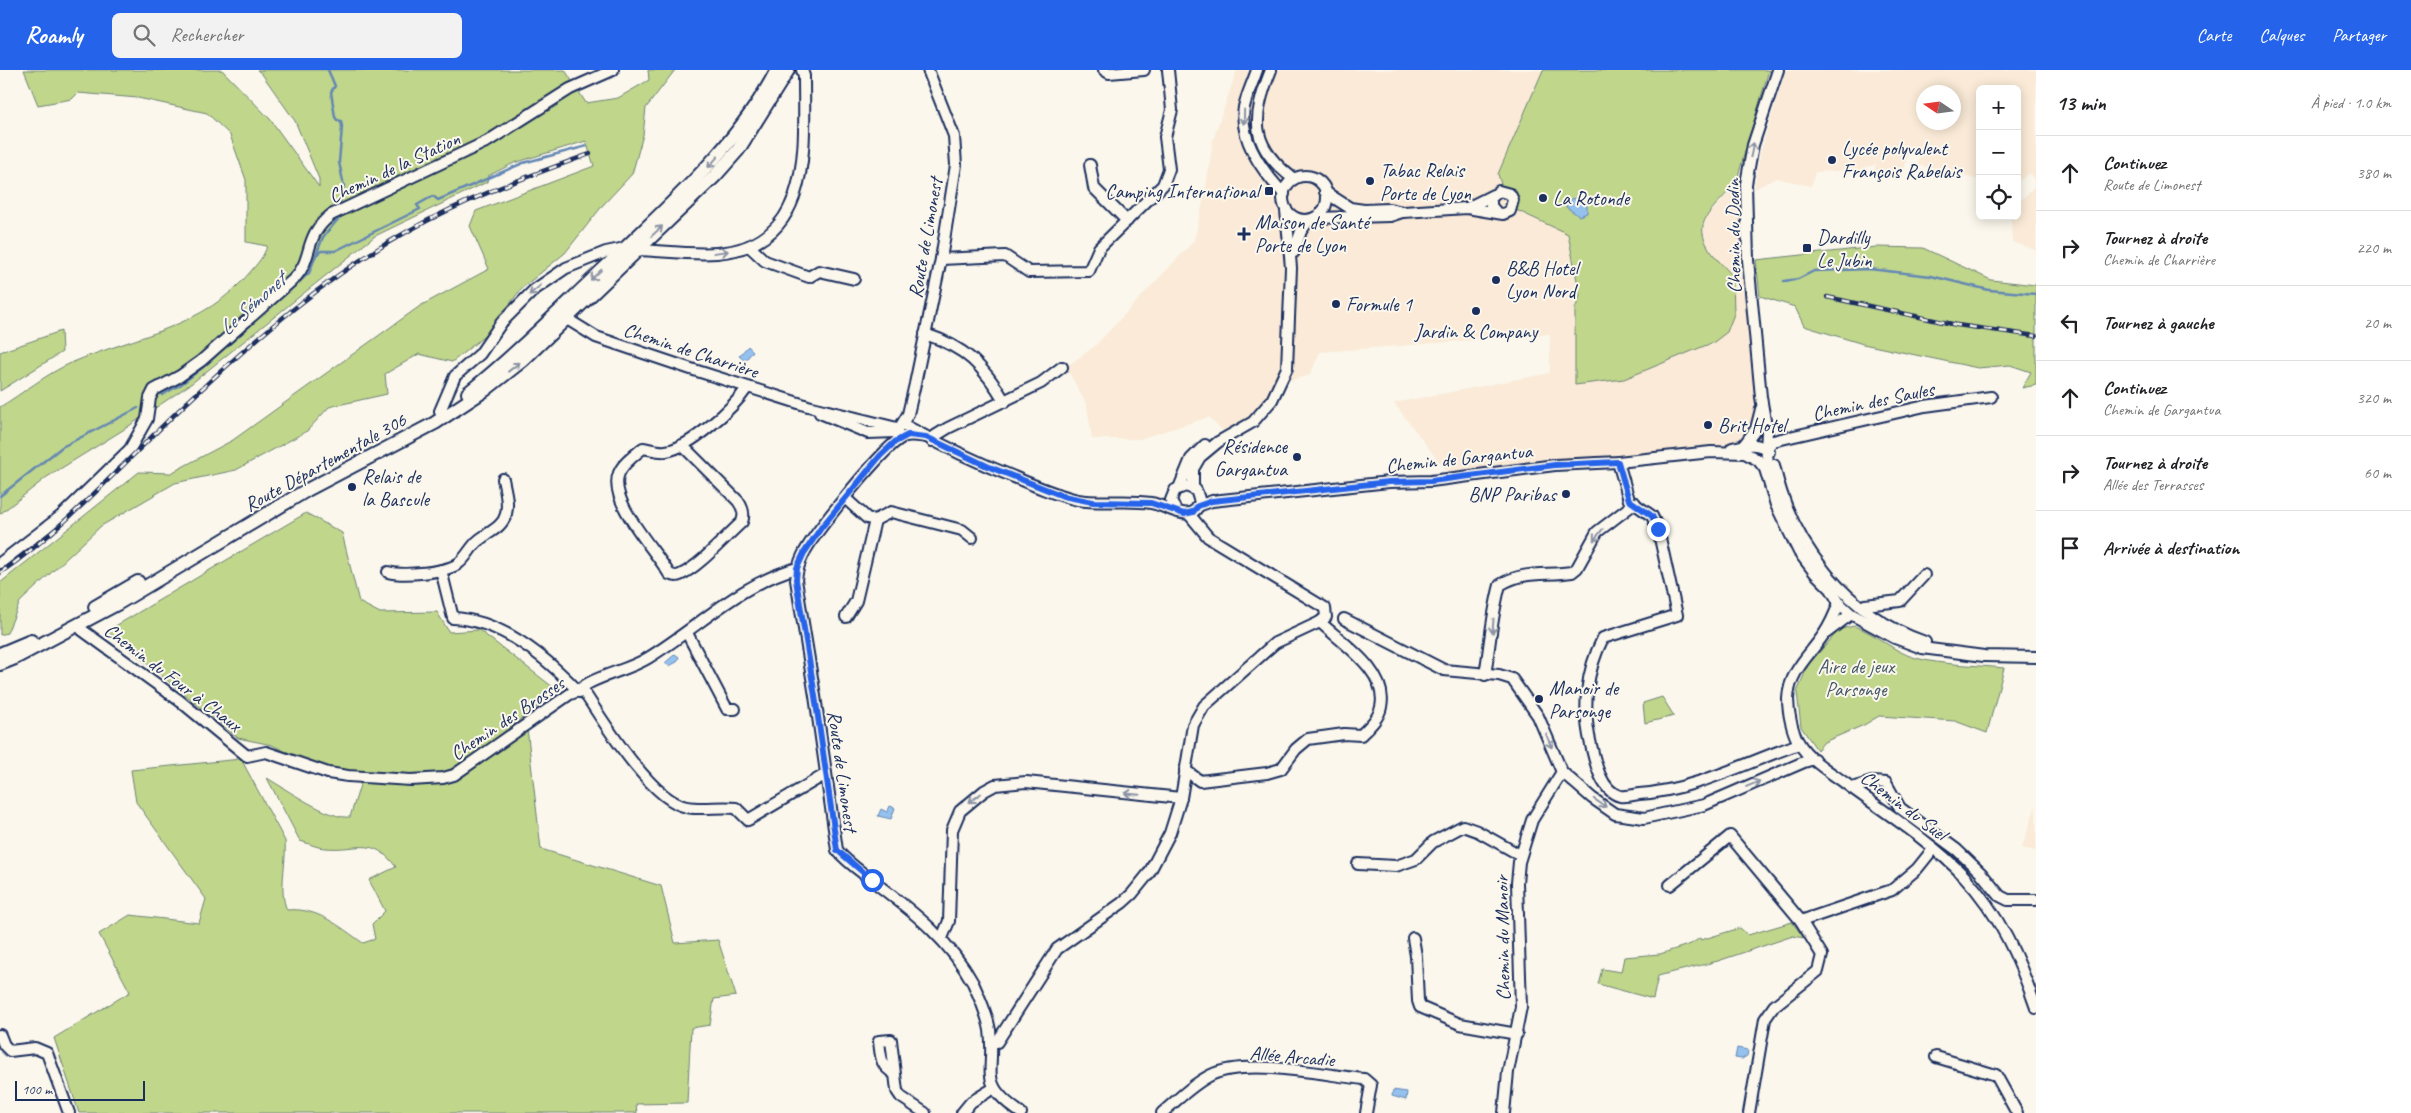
<!DOCTYPE html>
<html lang="fr">
<meta charset="utf-8">
<style>
body{margin:0;font-family:Caveat,sans-serif;background:#f2f2f2;color:#202124}
.controls{position:absolute;right:15px;top:15px;display:grid;overflow:hidden;border-radius:8px;box-shadow:0 2px 12px #0003}
.controls button{width:45px;height:45px;display:grid;place-items:center;padding:0;border:0;border-bottom:1px solid #e0e0e0;background:#fff;color:#202124;font:25px sans-serif}
.compass{position:absolute;left:1916px;top:15px;width:45px;height:45px;border-radius:50%;background:#fff;box-shadow:0 2px 12px #0003;rotate:283deg}
.scale{position:absolute;left:15px;bottom:12px;width:130px;box-sizing:border-box;padding-left:5px;border:2px solid #1b2f5e;border-top:0;font-size:14px;line-height:18px;white-space:nowrap;color:#1b2f5e;-webkit-text-stroke:4px #fbf7ec;paint-order:stroke}
.stop{position:absolute;width:15px;height:15px;margin:-11px;border:4px solid #2563eb;border-radius:50%;background:#fff}
.stop.end{background:#2563eb;border-color:#fff;box-shadow:0 1px 5px #0008}
.list{margin:0;padding:0;list-style:none}
h2{display:flex;justify-content:space-between;align-items:center;height:65px;margin:0;padding:0 20px;font-size:21px}
h2 small{font-size:16px;font-weight:400;color:#757577}
.list li{display:grid;grid-template-columns:32px 1fr auto;gap:15px;align-items:center;box-sizing:border-box;height:75px;padding:0 20px;border-top:1px solid #e0e0e0}
.list b{display:block;font-size:19px;white-space:nowrap}
.list p{margin:0;font-size:16px;white-space:nowrap;color:#757577}
.list em{font-size:16px;font-style:normal;color:#757577}
.icon{flex:none;width:28px;height:28px;fill:none;stroke:currentColor;stroke-width:2;stroke-linecap:round;stroke-linejoin:round}
.map{position:relative;flex:none;width:2036px;height:1043px;overflow:hidden}
header{display:flex;align-items:center;gap:30px;box-sizing:border-box;height:70px;padding:0 25px;background:#2563eb;color:#fff}
header strong{font-size:24px}
nav{display:flex;gap:28px;margin-inline-start:auto;font-size:18px}
.search{width:350px;height:45px;background:#f2f2f2;display:flex;align-items:center;gap:12px;box-sizing:border-box;padding:0 18px;border-radius:8px;color:#757577;font-size:19px}
main{display:flex}
aside{flex:1;background:#fff}
.map>svg:first-child{display:block}
</style>
<header>
<strong>Roamly</strong>
<div class="search"><svg class="icon" aria-label="search" viewBox="0 0 24 24"><circle cx="10" cy="10" r="6"/><path d="M15 15l6 6"/></svg>Rechercher</div>
<nav><a>Carte</a><a>Calques</a><a>Partager</a></nav>
</header>
<main>
<div class="map">
<svg width="2036" height="1043" viewBox="0 0 2036 1043">
<rect width="100%" height="100%" fill="#fbf7ec"/>
<filter id="ink" filterUnits="userSpaceOnUse"><feTurbulence type="fractalNoise" baseFrequency=".02" numOctaves="2"/><feDisplacementMap in="SourceGraphic" scale="10" xChannelSelector="R" yChannelSelector="G"/><feConvolveMatrix kernelMatrix="1 2 1 2 8 2 1 2 1" color-interpolation-filters="sRGB"/></filter>
<g filter="url(#ink)">
<!-- built -->
<g fill="#faead7" fill-rule="evenodd">
<polygon points="1237,0 1543,0 1498,104 1568,164 1580,226 1575,239 1576,315 1624,309 1714,272 1733,206 1712,185 1702,164 1706,148 1733,118 1738,106 1756,343 1751,360 1736,374 1448,403 1394,333 1550,303 1550,264 1320,282 1310,305 1277,314 1268,328 1251,347 1225,363 1209,347 1139,369 1092,369 1087,335 1066,297 1094,277 1194,171 1206,119 1213,70"/>
<path d="M1786,0h250v180l-24,-8 -1,-26h6v-13l8,-6 11,-13 -6,-11 -13,9v-93h-37v91l-62,-15 2,-9 -12,-4 -6,27 -28,-6 2,-9 -18,6 -43,2 -4,14 -35,-8 -22,11 7,-39zM1924,22h30v30h-30z"/>
<polygon points="2036,735 2036,781 2022,778"/>
</g>
<!-- green -->
<g fill="#c0d68b" stroke="#6e8274">
<path d="M24,0h198l48,49 49,68v-8l-24,-58 -33,-47 -5,-4h308l21,33 32,-5 31,-18 -1,-10h27l-29,38 -3,27 -11,39 -29,31 -38,48 -44,36 -34,45 -35,28 -33,-8 -34,20 2,20 -58,13 -22,24 -71,39 -61,13 -74,43 -81,76 -13,31 -7,2v-52l139,-111 32,1 62,-33 187,-134 69,-37 -19,-43 6,-15 118,-45 -8,-25 -72,22 -26,13 -1,6 -112,54 -183,147 -69,47 -76,47 -47,37v-107c23,-14 46,-33 71,-44 63,-27 134,-35 180,-92 7,-8 13,-15 16,-25l-21,-4v-62l-16,-45 -23,-22 -69,-15 -60,-5 -6,6 -34,6z"/>
<path d="M1543,0h226l-31,106c-7,17 -21,25 -31,40 -15,22 12,45 26,60l1,38 -7,18 -13,10 -90,37 -49,6v-76l5,-13 -12,-62 -56,-26 -9,-17 -5,-17z"/>
<polygon points="1876,177 1923,178 1991,210 2036,215 2036,315 2022,318 2031,302 2010,295 1978,298 1863,274 1804,256 1795,237 1760,226 1756,190"/>
<polygon points="61,261 62,282 0,321 0,282"/>
<polygon points="306,443 342,463 359,532 380,543 437,542 449,562 479,560 558,621 461,694 442,703 415,705 335,701 301,689 272,675 238,668 107,561"/>
<path d="M1854,556c22,7 39,26 62,32 25,7 61,7 88,10l-17,65 -32,-12 -76,-5 -15,9 -40,17 -7,8 -16,-23 -4,-35 11,-27 32,-36z"/>
<polygon points="1662,627 1674,646 1645,653 1643,633"/>
<path d="M527,658l14,121 120,37 14,57 43,-3 18,56 -22,3 -4,26 -19,3 -4,75 -51,1 1,9h-558l-25,-75 76,-46 -31,-58 31,-19 69,8 7,-24 -70,-97 -5,-32 110,-11 44,82c2,22 -7,49 2,69 30,-3 52,16 76,33l12,-4 -3,-15 13,-13 -16,-31 27,-13c-24,-32 -38,-16 -70,-19 -9,0 -18,-5 -26,-7l-33,-63c19,11 63,42 83,39l11,-35 67,3 30,-5z"/>
<polygon points="1792,852 1804,868 1793,866 1718,891 1658,906 1653,929 1598,914 1602,899 1621,902 1624,887 1660,884 1691,874 1700,868 1701,870 1740,858 1748,865"/>
</g>
<!-- water -->
<g fill="#95c1ee" stroke="#6487b4">
<polygon points="1576,128 1587,136 1587,143 1579,146 1566,137 1567,130"/>
<polygon points="748,276 753,281 745,291 739,286"/>
<polygon points="675,584 679,587 677,592 669,596 665,593"/>
<polygon points="890,736 895,738 891,749 878,746 881,739 887,742"/>
<polygon points="1737,978 1748,980 1747,986 1742,989 1735,988"/>
<polygon points="1393,1020 1407,1022 1406,1030 1392,1026"/>
</g>
<g fill="none" stroke-linecap="round" stroke-linejoin="round">
<!-- stream -->
<g stroke="#6487b4" stroke-width="2.5">
<polyline points="328,0 335,16 331,22 335,47 337,50 341,51 342,57 339,92 344,116 340,132"/>
<polyline points="316,185 321,181 335,181 420,139 417,135 433,126 438,130 523,93 587,76"/>
<polyline points="1784,211 1798,209 1814,201 1869,199 1931,206 1989,220 2036,224"/>
<polyline points="162,325 180,315 202,298 309,203 323,167 340,147"/>
<polyline points="0,426 62,377 138,338"/>
</g>
<defs>
<g id="minor">
<polyline points="1104,0 1109,3 1144,0"/>
<path d="M1257,0c-4,12 -10,24 -13,37 -5,33 18,64 40,87"/>
<path d="M1271,0c-19,48 -22,76 23,109"/>
<polyline points="1090,95 1094,118 1127,151"/>
<circle cx="1305" cy="128" r="22"/>
<polyline points="1325,122 1350,138 1364,140 1389,139 1403,142 1467,138 1503,144 1510,141 1513,130 1510,124 1499,121 1491,128 1491,136 1496,142"/>
<polyline points="1467,138 1493,125"/>
<polyline points="1315,148 1390,146 1402,142"/>
<polyline points="749,176 765,191 809,207 819,201 854,209"/>
<path d="M638,180c25,1 54,5 79,3 97,-8 87,-107 87,-177l-2,-6"/>
<polyline points="1294,182 1301,161 1309,150"/>
<polyline points="941,189 1005,186 1029,202 1089,201 1099,178 1163,115 1169,99 1165,67 1172,40 1168,0"/>
<polyline points="567,249 596,267 691,299 808,336 897,358"/>
<path d="M925,264c40,13 59,32 80,68"/>
<polyline points="440,341 455,306 480,284 502,252 534,220 566,198 606,182 625,178"/>
<polyline points="820,343 868,363 896,362"/>
<polyline points="902,354 908,344 915,314 941,189 956,95 954,66 928,0"/>
<path d="M897,364v-6l7,-3c35,19 72,37 110,52 21,9 42,18 64,23 25,4 49,-1 73,3 16,2 41,23 49,-1l-4,-12 -10,-4 -11,4 -4,10 5,11"/>
<path d="M926,367c-8,-1 -16,-3 -23,0 -18,8 -90,97 -100,118 -4,8 -6,16 -7,25l19,116 22,154c11,14 28,24 41,35 38,29 72,56 95,98 7,15 14,31 17,47 6,43 -14,52 31,83"/>
<polyline points="932,371 935,366 948,358 1041,313 1062,297"/>
<path d="M682,375l56,56c5,7 7,13 4,21 -17,15 -43,45 -62,53 -4,2 -7,1 -11,-1 -13,-24 -62,-73 -50,-101 4,-10 16,-18 24,-25 7,1 16,4 23,3 24,-3 68,-44 81,-63"/>
<polyline points="1744,375 1756,359 1761,339"/>
<path d="M1732,378c13,-3 27,-7 37,4"/>
<polyline points="1766,379 1773,371 1925,336 1991,327"/>
<path d="M1618,392l11,38 23,16 6,13 19,86 -74,23c-17,33 -21,71 -12,107 4,17 10,46 29,51 6,1 14,-1 19,-2 56,-4 108,-32 160,-50"/>
<path d="M1774,395c17,80 73,150 151,177"/>
<polyline points="1770,404 1766,379 1767,362 1761,327 1748,190 1746,114 1753,75 1778,0"/>
<polyline points="1179,418 1191,389 1205,375"/>
<polyline points="1193,418 1193,399 1200,387 1218,372 1253,352 1272,330 1287,298 1291,198 1286,140"/>
<polyline points="846,429 867,448 875,450 891,442 962,460 972,468"/>
<polyline points="1198,436 1212,431 1389,412 1431,411 1555,395 1618,392 1711,382 1745,383 1758,390 1765,399 1776,435 1799,482 1815,503 1831,519 1839,533 1851,544 1895,568 1922,578 1984,586 2036,587"/>
<path d="M0,493l61,-47 69,-67 17,-30 3,-21 4,-8 26,-14 21,-15 94,-83c19,-21 8,-41 36,-63l157,-74 82,-52 43,-19"/>
<path d="M441,500l12,48c49,2 93,39 126,74"/>
<path d="M388,502c14,4 59,1 71,-9 8,-6 12,-17 20,-23 10,-8 24,-13 27,-26 3,-12 -1,-24 -3,-35"/>
<path d="M1839,533c-4,11 -9,22 -15,31 -14,21 -35,37 -36,65 0,13 4,33 11,44 9,16 31,29 46,40 38,28 87,59 119,93 36,39 55,82 72,132"/>
<polyline points="1862,538 1865,535 1900,531 1924,505"/>
<polyline points="846,547 856,531 875,450"/>
<polyline points="1344,549 1444,600 1499,605 1512,609 1538,646 1562,702 1592,728 1615,744 1644,748 1704,735 1804,692 1814,689"/>
<path d="M79,555l3,5 98,71 67,55 19,-4 62,21 20,3 63,4 32,-2 11,-3 116,-81c9,-2 11,-7 19,-11 19,-10 41,-14 59,-25 51,-31 91,-74 149,-90"/>
<polyline points="687,563 727,639 735,639"/>
<polyline points="1826,563 1851,544"/>
<path d="M1485,605c5,-30 7,-61 15,-90 23,-15 46,-9 72,-13l5,-4 20,-36 38,-29"/>
<path d="M582,619c19,29 70,113 105,118 16,3 33,-1 49,1l12,12 78,-46"/>
<path d="M1185,700l15,11 67,-8 14,-4 15,-20 12,-10 36,-5 17,1c8,-8 18,-17 20,-28 8,-35 -40,-65 -61,-85"/>
<polyline points="1852,718 1872,712 1886,713 1900,738 1957,780 1981,803 2000,826 2008,830 2036,830"/>
<polyline points="1358,794 1396,796 1416,789 1433,772 1463,756 1477,761 1520,785"/>
<polyline points="1670,815 1730,766 1801,851 1822,885 1818,901 1774,936 1765,949 1749,1043"/>
<polyline points="1801,851 1892,820 1917,799 1933,779"/>
<polyline points="942,868 949,851 952,760 960,741 984,721 995,715 1026,712 1181,728"/>
<polyline points="1413,868 1416,886 1418,931 1420,937 1460,954 1517,964"/>
<polyline points="0,965 4,975 10,981 35,978 47,983 69,1043"/>
<polyline points="991,972 997,972 1057,879 1122,833 1132,824 1149,803 1170,763 1181,728 1193,655 1204,636 1275,573 1320,552 1326,547 1325,538 1208,467 1189,444"/>
<polyline points="1936,987 1996,1005 2017,1043"/>
<path d="M895,1004c-15,-8 -14,-17 -16,-33l12,-1 6,51 4,6 24,16"/>
<polyline points="962,1043 971,1032 994,1018"/>
<path d="M1162,1043c15,-13 31,-29 49,-38 36,-17 112,0 153,4l7,6 -5,28"/>
<polyline points="1504,1043 1508,1002 1521,937 1517,813 1519,792 1532,750 1562,702"/>
</g>
<g id="major">
<path d="M468,323c50,-40 96,-87 143,-131 61,-60 126,-115 166,-192"/>
<polyline points="95,537 138,512"/>
<polyline points="0,584 31,571"/>
<polyline points="0,594 15,588 117,534 307,420 435,353 485,320 523,290 715,106 738,80 788,0"/>
</g>
</defs>
<!-- minor casing -->
<use href="#minor" stroke="#1b2f5e" stroke-width="14"/>
<!-- major casing -->
<use href="#major" stroke="#1b2f5e" stroke-width="16"/>
<!-- minor -->
<use href="#minor" stroke="#fbf7ec" stroke-width="10"/>
<!-- major -->
<use href="#major" stroke="#fbf7ec" stroke-width="12"/>
<defs>
<g id="rail">
<polyline points="1827,227 1957,255 2036,266"/>
<path d="M0,503c72,-50 128,-116 192,-175 66,-62 138,-124 218,-168 57,-32 119,-54 180,-76"/>
</g>
</defs>
<!-- rail casing -->
<use href="#rail" stroke="#1b2f5e" stroke-width="4.5"/>
<!-- rail -->
<use href="#rail" stroke="#fbf7ec" stroke-width="2.5" stroke-dasharray="8" stroke-linecap="butt"/>
</g>
<!-- one-way arrows -->
<defs><path id="oneway-shaft" d="M-6 0H5M1.5-3L5.5 0L1.5 3" fill="none" stroke-width="1.6" stroke-linecap="round" stroke-linejoin="round" transform="scale(1.25)"/></defs>
<g stroke="#8b93a5">
<use href="#oneway-shaft" transform="translate(1244 47) rotate(91)"/>
<use href="#oneway-shaft" transform="translate(1752 80) rotate(-78)"/>
<use href="#oneway-shaft" transform="translate(713 92) rotate(132)"/>
<use href="#oneway-shaft" transform="translate(657 161) rotate(-43)"/>
<use href="#oneway-shaft" transform="translate(721 182) rotate(-8)"/>
<use href="#oneway-shaft" transform="translate(596 205) rotate(136)"/>
<use href="#oneway-shaft" transform="translate(535 220) rotate(140)"/>
<use href="#oneway-shaft" transform="translate(514 297) rotate(-38)"/>
<use href="#oneway-shaft" transform="translate(1598 465) rotate(128)"/>
<use href="#oneway-shaft" transform="translate(1493 556) rotate(94)"/>
<use href="#oneway-shaft" transform="translate(1549 671) rotate(67)"/>
<use href="#oneway-shaft" transform="translate(1753 714) rotate(-23)"/>
<use href="#oneway-shaft" transform="translate(1132 724) rotate(-175)"/>
<use href="#oneway-shaft" transform="translate(975 728) rotate(143)"/>
<use href="#oneway-shaft" transform="translate(1600 733) rotate(34)"/>
</g>
</g>
<g fill="none" stroke-linecap="round" stroke-linejoin="round" filter="url(#ink)">
<!-- route -->
<polyline stroke="#2563eb" stroke-width="6" points="872,810 837,780 815,626 796,510 797,498 804,483 821,458 880,386 895,372 908,365 926,367 987,396 1063,426 1093,432 1151,433 1184,444 1193,442 1198,436 1212,431 1389,412 1431,411 1555,395 1618,392 1629,430 1652,446 1658,459"/>
</g>
<!-- markers -->
<g fill="#1b2f5e" stroke="#fbf7ec" stroke-width="2">
<circle cx="1832" cy="90" r="5"/>
<circle cx="1370" cy="111" r="5"/>
<rect x="1264" y="116" width="10" height="10" rx="2.5"/>
<circle cx="1543" cy="128" r="5"/>
<path d="M1241.5 156.5h5v5h5v5h-5v5h-5v-5h-5v-5h5z"/>
<rect x="1802" y="173" width="10" height="10" rx="2.5"/>
<circle cx="1496" cy="210" r="5"/>
<circle cx="1336" cy="234" r="5"/>
<circle cx="1476" cy="241" r="5"/>
<circle cx="1708" cy="355" r="5"/>
<circle cx="1297" cy="387" r="5"/>
<circle cx="352" cy="417" r="5"/>
<circle cx="1566" cy="424" r="5"/>
<circle cx="1539" cy="629" r="5"/>
</g>
<g text-anchor="middle" stroke-width="4" stroke-linejoin="round" paint-order="stroke">
<!-- poi labels -->
<g font-size="20" fill="#1b2f5e" stroke="#fbf7ec" text-anchor="start">
<text x="1842" y="85">Lycée polyvalent<tspan x="1842" dy="23">François Rabelais</tspan></text>
<text x="1380" y="107">Tabac Relais<tspan x="1380" dy="23">Porte de Lyon</tspan></text>
<text x="1259" y="128" text-anchor="end">Camping International</text>
<text x="1553" y="135">La Rotonde</text>
<text x="1255" y="159">Maison de Santé<tspan x="1255" dy="23">Porte de Lyon</tspan></text>
<text x="1817" y="174">Dardilly<tspan x="1817" dy="23">Le Jubin</tspan></text>
<text x="1506" y="205">B&amp;B Hotel<tspan x="1506" dy="23">Lyon Nord</tspan></text>
<text x="1346" y="241">Formule 1</text>
<text x="1476" y="268" text-anchor="middle">Jardin &amp; Company</text>
<text x="1718" y="362">Brit Hotel</text>
<text x="1287" y="383" text-anchor="end">Résidence<tspan x="1287" dy="23">Gargantua</tspan></text>
<text x="362" y="413">Relais de<tspan x="362" dy="23">la Bascule</tspan></text>
<text x="1556" y="431" text-anchor="end">BNP Paribas</text>
<text x="1549" y="625">Manoir de<tspan x="1549" dy="23">Parsonge</tspan></text>
</g>
<!-- street labels -->
<g font-size="20" fill="#1b2f5e" stroke="#fbf7ec">
<text transform="translate(394 97) rotate(-25)" y="7">Chemin de la Station</text>
<text transform="translate(1733 166) rotate(-91)" y="7">Chemin du Dodin</text>
<text transform="translate(925 168) rotate(-80)" y="7">Route de Limonest</text>
<text transform="translate(691 280) rotate(18)" y="7">Chemin de Charrière</text>
<text transform="translate(1873 331) rotate(-12)" y="7">Chemin des Saules</text>
<text transform="translate(1459 388) rotate(-6)" y="7">Chemin de Gargantua</text>
<text transform="translate(325 392) rotate(-29)" y="7">Route Départementale 306</text>
<text transform="translate(173 607) rotate(37)" y="7">Chemin du Four à Chaux</text>
<text transform="translate(507 648) rotate(-34)" y="7">Chemin des Brosses</text>
<text transform="translate(843 701) rotate(82)" y="7">Route de Limonest</text>
<text transform="translate(1904 735) rotate(37)" y="7">Chemin du Suel</text>
<text transform="translate(1502 868) rotate(-91)" y="7">Chemin du Manoir</text>
<text transform="translate(1292 986) rotate(5)" y="7">Allée Arcadie</text>
</g>
<!-- park labels -->
<g font-size="20" fill="#445969" stroke="#fbf7ec">
<text x="1856" y="603">Aire de jeux<tspan x="1856" dy="23">Parsonge</tspan></text>
</g>
<!-- water labels -->
<g font-size="21" font-style="italic" fill="#3a5482" stroke="#fbf7ec">
<text transform="translate(252 234) rotate(-42)" y="7">Le Sémonet</text>
</g>
</g>
</svg>
<div class="controls">
<button>+</button>
<button>−</button>
<button><svg class="icon" aria-label="locate" viewBox="0 0 24 24"><circle cx="12" cy="12" r="6"/><path d="M12 2v4M12 18v4M2 12h4M18 12h4"/></svg></button>
</div>
<svg class="compass" viewBox="-18 -18 36 36"><path d="M0-13l5 13h-10z" fill="#e53935"/><path d="M0 13l5-13h-10z" fill="#757577"/></svg>
<div class="scale">100 m</div>
<div class="stop" style="left:872px;top:810px"></div>
<div class="stop end" style="left:1658px;top:459px"></div>
</div>
<aside>
<h2>13 min<small>À pied · 1.0 km</small></h2>
<ul class="list">
<li><svg class="icon" aria-label="ahead" viewBox="0 0 24 24"><path d="M12 20V5M6 11l6-6 6 6"/></svg><div><b>Continuez</b><p>Route de Limonest</p></div><em>380 m</em></li>
<li><svg class="icon" aria-label="right" viewBox="0 0 24 24"><path d="M7 20v-9h11M14 6l5 5-5 5"/></svg><div><b>Tournez à droite</b><p>Chemin de Charrière</p></div><em>220 m</em></li>
<li><svg class="icon" aria-label="left" viewBox="0 0 24 24"><path d="M17 20v-9H6M10 6l-5 5 5 5"/></svg><div><b>Tournez à gauche</b></div><em>20 m</em></li>
<li><svg class="icon" aria-label="ahead" viewBox="0 0 24 24"><path d="M12 20V5M6 11l6-6 6 6"/></svg><div><b>Continuez</b><p>Chemin de Gargantua</p></div><em>320 m</em></li>
<li><svg class="icon" aria-label="right" viewBox="0 0 24 24"><path d="M7 20v-9h11M14 6l5 5-5 5"/></svg><div><b>Tournez à droite</b><p>Allée des Terrasses</p></div><em>60 m</em></li>
<li><svg class="icon" aria-label="arrive" viewBox="0 0 24 24"><path d="M6 21V4h12l-3 4 3 4H6"/></svg><div><b>Arrivée à destination</b></div></li>
</ul>
</aside>
</main>
